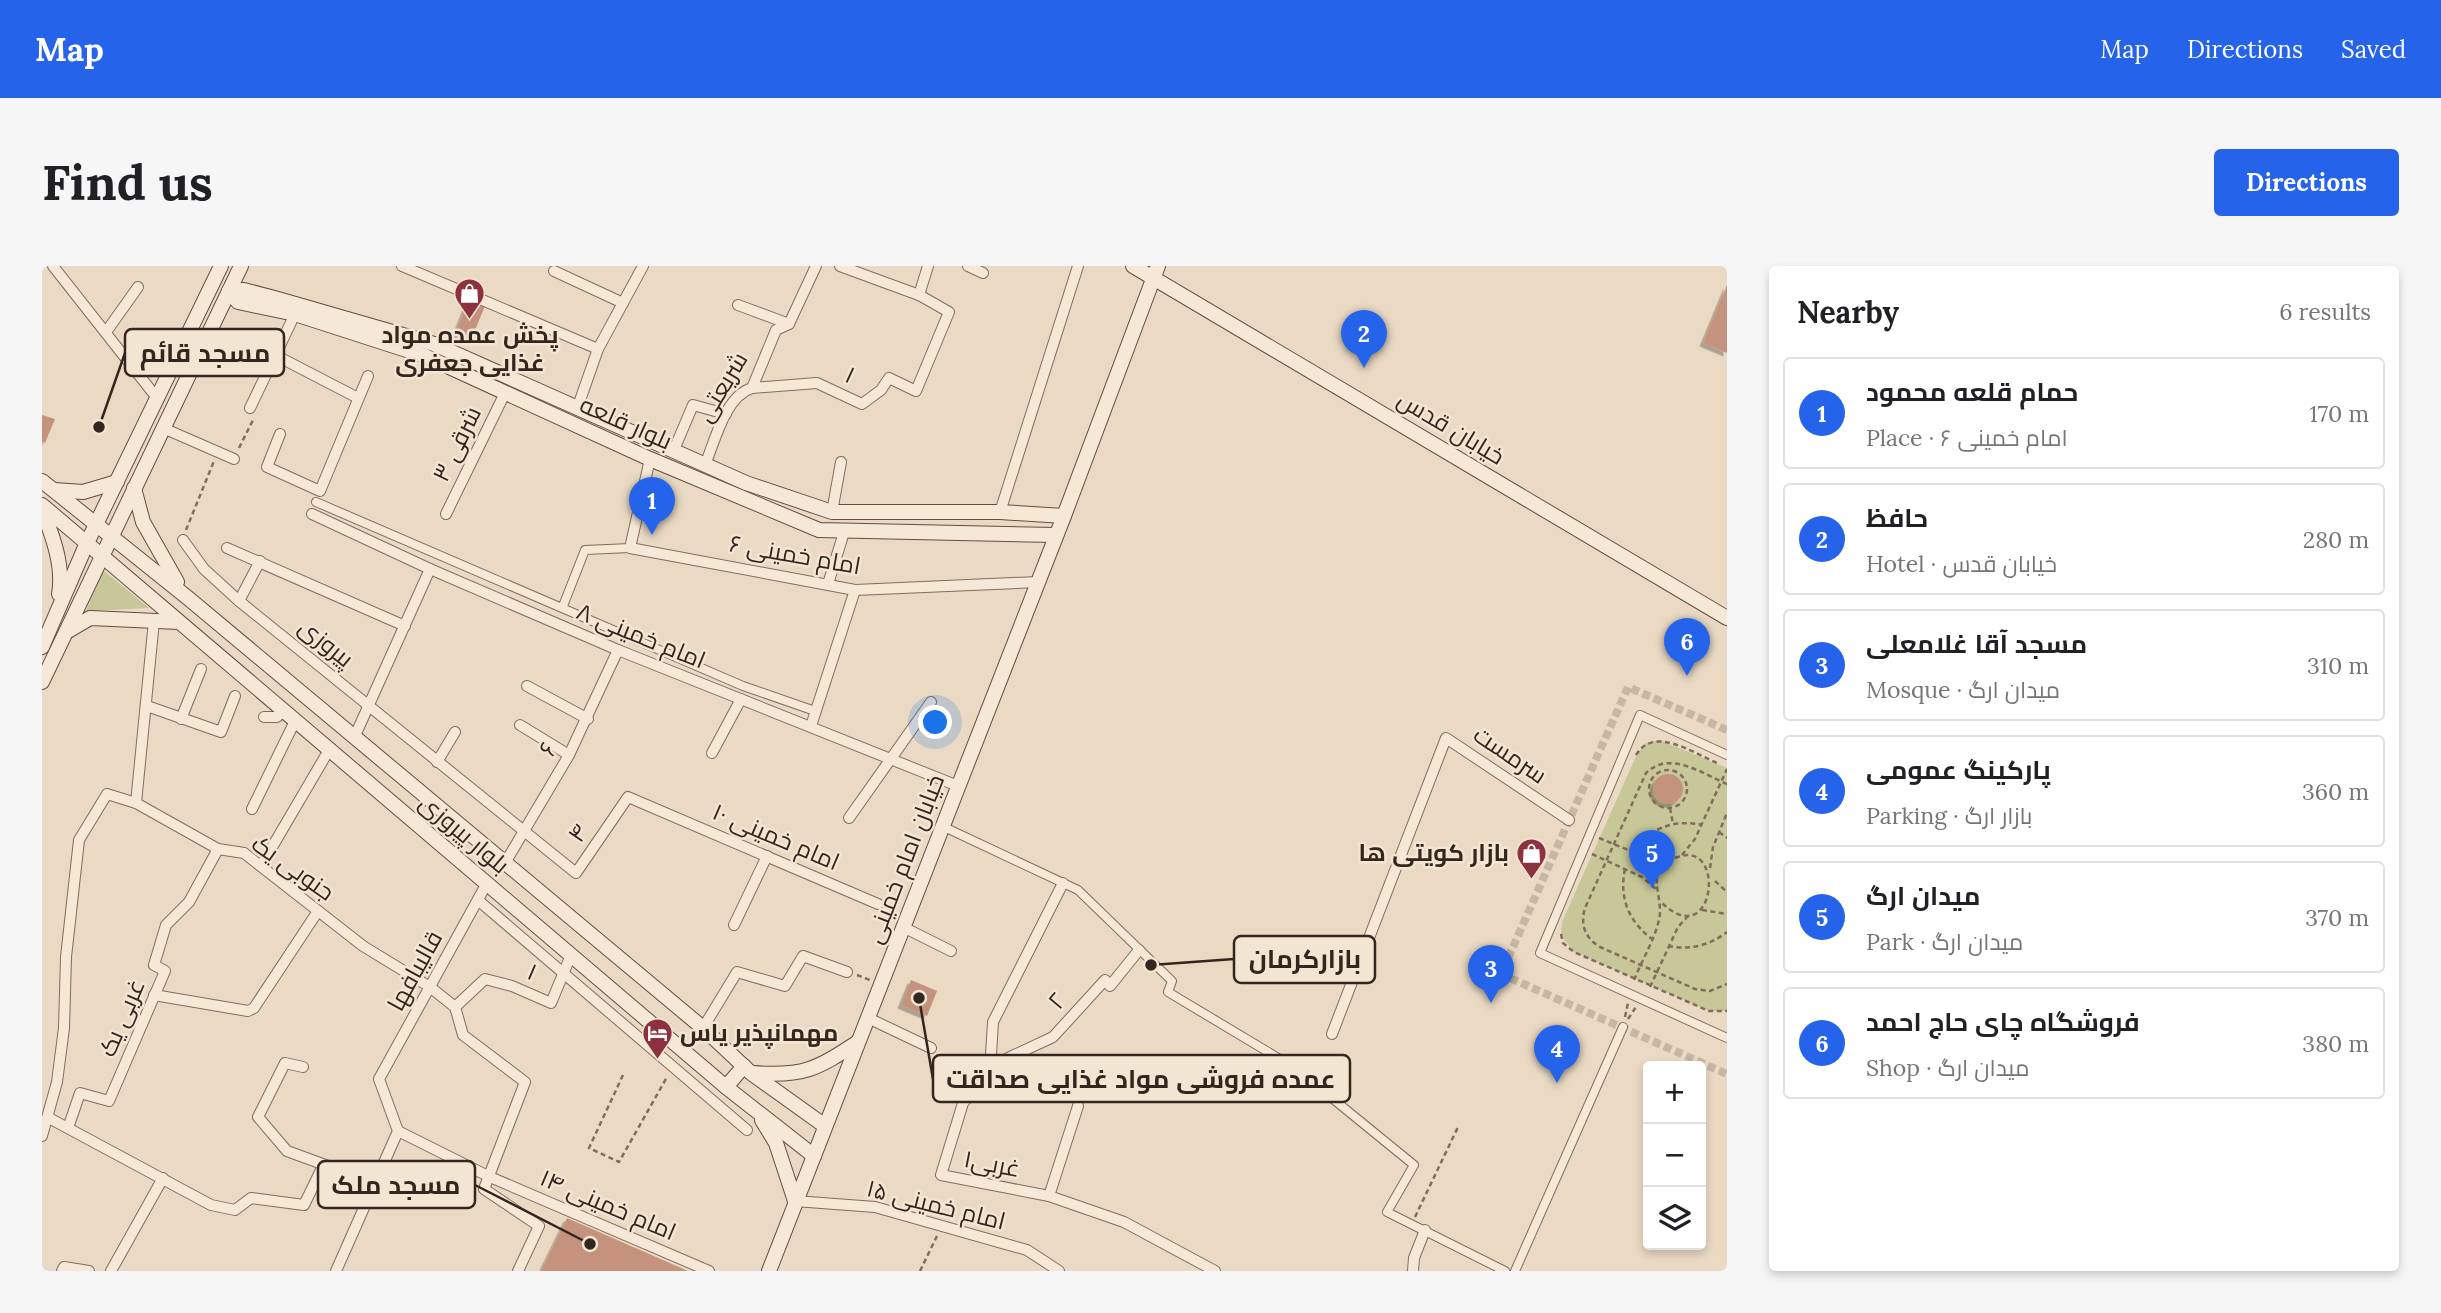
<!DOCTYPE html>
<meta charset="utf-8">
<style>
body{margin:0;font-family:Lora,Cairo,serif;background:#f6f6f6;color:#202124}
.controls{position:absolute;right:21px;bottom:21px;display:grid;overflow:hidden;border-radius:7px;box-shadow:0 4px 10px #0003}
.controls button{width:63px;height:63px;display:grid;place-items:center;padding:0;border:0;border-bottom:2px solid #e0e0e0;background:#fff;color:#202124;font:35px sans-serif}
.you{position:absolute;left:894px;top:457px;width:24px;height:24px;margin:-18px;border:5px solid #fff;border-radius:50%;background:#1a73e8;box-shadow:0 0 0 10px #1a73e833}
.badge{display:grid;place-items:center;width:46px;height:46px;border-radius:50%;background:#2563eb;color:#fff;font-size:23px;font-weight:700}
.pin{position:absolute;translate:-50% -58px;filter:drop-shadow(0 2px 4px #0008)}
.pin::after{content:'';position:absolute;top:37px;width:24px;height:21px;background:inherit;clip-path:polygon(0 0,100% 0,50% 100%)}
.list{margin:0;padding:0;list-style:none}
h2{display:flex;justify-content:space-between;align-items:center;height:91px;margin:0;padding:0 28px;font-size:30px}
h2 small{font-size:23px;font-weight:400;color:#757577}
.list li{display:grid;grid-template-columns:46px 1fr auto;gap:21px;align-items:center;box-sizing:border-box;height:112px;margin:0 14px 14px;padding:0 14px;border:2px solid #e0e0e0;border-radius:7px}
.list b{display:block;font-size:26px;white-space:nowrap}
.list p{margin:0;font-size:23px;white-space:nowrap;color:#757577}
.list em{font-size:23px;font-style:normal;color:#757577}
.icon{flex:none;width:38px;height:38px;fill:none;stroke:currentColor;stroke-width:2;stroke-linecap:round;stroke-linejoin:round}
.map{position:relative;flex:none;width:1685px;height:1005px;overflow:hidden;border-radius:7px}
header{display:flex;align-items:center;gap:42px;box-sizing:border-box;height:98px;padding:0 35px;background:#2563eb;color:#fff}
header strong{font-size:33px}
nav{display:flex;gap:38px;margin-inline-start:auto;font-size:24px}
.intro{display:flex;align-items:center;justify-content:space-between;box-sizing:border-box;height:168px;padding:0 42px}
h1{margin:0;font-size:49px}
.button{padding:18px 32px;border-radius:7px;background:#2563eb;color:#fff;font-size:24px;font-weight:700}
main{display:flex;gap:42px;padding:0 42px}
aside{flex:1;background:#fff;border-radius:7px;box-shadow:0 4px 10px #0003}
.map>svg:first-child{display:block}
</style>
<header>
<strong>Map</strong>
<nav><a>Map</a><a>Directions</a><a>Saved</a></nav>
</header>
<div class="intro"><h1>Find us</h1><a class="button">Directions</a></div>
<main>
<div class="map">
<svg width="1685" height="1005" viewBox="0 0 1685 1005">
<defs>
<filter id="shadow"><feDropShadow dx="-3.5" dy="3.5" stdDeviation="0" flood-color="#0004"/></filter>
</defs>
<rect width="100%" height="100%" fill="#eadac4"/>
<!-- green -->
<g fill="#c7c799">
<polygon points="61,304 107,342 44,345"/>
<polygon points="1618,474 1685,502 1685,745 1667,745 1532,686 1519,670 1520,656 1595,488 1604,477"/>
</g>
<!-- building -->
<g fill="#c5927d" filter="url(#shadow)">
<polygon points="1685,19 1685,87 1661,77"/>
<polygon points="427,33 443,40 428,76 413,68"/>
<polygon points="0,149 13,153 3,177 0,175"/>
<circle cx="1626" cy="523" r="15"/>
<polygon points="869,714 895,725 885,750 859,739"/>
<polygon points="525,952 646,1005 499,1005"/>
</g>
<g fill="none" stroke-linecap="round" stroke-linejoin="round">
<!-- pedestrian-tunnel -->
<polyline stroke="#c6b6a3" stroke-width="8" stroke-dasharray="8 4" stroke-linecap="butt" points="1685,464 1586,421 1459,708 1685,808"/>
<defs>
<g id="pedestrian">
<polyline points="274,236 701,420 773,445"/>
<polyline points="521,340 543,284 588,282"/>
<polyline points="1685,489 1598,449 1498,687 1685,772"/>
<polyline points="900,560 1036,624 1130,715 1126,726 1253,802 1372,899 1345,946 1463,1005"/>
<polyline points="1473,1005 1581,761"/>
</g>
<g id="minor">
<polyline points="11,0 115,132"/>
<polyline points="360,0 556,83"/>
<polyline points="926,0 941,7"/>
<polyline points="512,5 581,37"/>
<polyline points="877,29 886,0"/>
<polyline points="696,39 747,58"/>
<polyline points="64,66 96,21"/>
<polyline points="233,89 316,132"/>
<polyline points="710,122 775,117 820,138 839,124 847,112 874,125 907,46 877,29 798,0"/>
<polyline points="208,142 253,48"/>
<polyline points="535,143 556,83 601,0"/>
<polyline points="121,162 192,193"/>
<polyline points="238,168 225,201 278,225 326,110"/>
<polyline points="631,186 651,139 684,148"/>
<polyline points="608,193 588,282 813,324 996,316"/>
<path d="M663,199c10,-24 20,-69 47,-77l24,-58 13,-6 27,-58"/>
<polyline points="790,246 799,196"/>
<polyline points="958,246 1036,0"/>
<polyline points="270,248 388,303 576,384 916,520"/>
<polyline points="404,248 463,127"/>
<polyline points="141,274 162,303 197,335 534,607 586,531 836,638"/>
<polyline points="185,282 363,360"/>
<polyline points="786,318 803,263"/>
<polyline points="197,335 218,295"/>
<polyline points="485,420 546,453"/>
<polyline points="105,440 179,466 193,430"/>
<polyline points="222,451 235,451 241,444"/>
<polyline points="139,453 159,403"/>
<polyline points="478,459 527,489"/>
<polyline points="769,460 813,324"/>
<polyline points="312,472 388,303"/>
<polyline points="670,487 699,433"/>
<polyline points="395,496 413,466"/>
<polyline points="94,537 112,355"/>
<polyline points="210,543 253,455"/>
<polyline points="807,552 889,436"/>
<polyline points="463,597 527,489 576,384"/>
<polyline points="219,600 287,484"/>
<polyline points="1021,617 951,756 948,805 921,837 899,909 1007,930 1082,956 1173,1005"/>
<polyline points="437,635 705,864"/>
<polyline points="692,659 725,590"/>
<polyline points="861,661 909,685"/>
<polyline points="112,729 206,745 212,742 276,645"/>
<polyline points="413,741 443,713 470,720 509,737 529,689"/>
<polyline points="826,752 889,782"/>
<polyline points="661,762 695,706 743,720 761,690 805,706"/>
<polyline points="1290,768 1404,472 1527,554"/>
<polyline points="261,801 243,797 216,851 245,885 335,918"/>
<polyline points="948,805 966,792 1011,771 1063,714 1068,720 1097,684"/>
<polyline points="7,852 169,939 193,944 209,932 262,939 281,900"/>
<polyline points="26,862 38,827 67,835 123,705 112,699 124,659 147,636 176,583"/>
<polyline points="356,865 448,911 667,1005"/>
<polyline points="0,870 15,816 22,762 24,691 37,574 65,528 94,537 176,583 202,587 321,680 388,721 413,741 421,769 483,816 442,923 497,960 476,1005"/>
<polyline points="1007,930 1036,840"/>
<polyline points="753,935 833,941 985,984 1017,1005"/>
<polyline points="20,1005 22,1001 47,1005"/>
<polyline points="69,1005 121,912"/>
<polyline points="294,1005 356,865 337,813 445,617"/>
<polyline points="1371,1005 1372,992 1383,964"/>
</g>
<g id="secondary">
<polyline points="1091,0 1685,352"/>
<polyline points="187,25 202,24 236,33 392,78 704,217 790,246 958,246 1022,250"/>
<polyline points="187,25 196,36 253,48 383,90 608,193 777,264 1014,269"/>
<polyline points="0,215 146,332 661,762 709,807 783,860"/>
<polyline points="92,222 101,256 135,316"/>
<polyline points="12,224 41,226 75,216"/>
<polyline points="0,239 684,821 772,890"/>
<path d="M0,242c10,27 22,57 17,86"/>
<polyline points="26,365 48,352 137,356"/>
<polyline points="0,381 44,279 179,0"/>
<polyline points="0,416 199,0"/>
<path d="M711,807c50,4 64,-4 105,-31"/>
<polyline points="684,821 702,800"/>
<polyline points="720,854 734,877 753,935"/>
<polyline points="727,1005 1022,250 1116,0"/>
</g>
</defs>
<!-- pedestrian casing -->
<use href="#pedestrian" stroke="#836c5c" stroke-width="10"/>
<!-- minor casing -->
<use href="#minor" stroke="#836c5c" stroke-width="12"/>
<!-- secondary casing -->
<use href="#secondary" stroke="#644d3f" stroke-width="16"/>
<!-- path -->
<g stroke="#836c5c" stroke-width="2.5" stroke-dasharray="5 3.5" stroke-linecap="butt">
<polyline points="197,182 211,154"/>
<polyline points="144,264 172,195"/>
<path d="M1594,489c18,-30 57,-2 81,8"/>
<circle cx="1626" cy="523" r="19"/>
<path d="M1685,518c-26,-11 -57,-34 -81,-11l-61,135c-5,17 0,30 15,39l95,42 15,2 17,-7"/>
<polyline points="1628,542 1631,558"/>
<polyline points="1677,566 1685,572"/>
<polyline points="1557,572 1608,593 1626,595"/>
<path d="M1590,586c17,-24 42,-33 70,-27"/>
<polyline points="1550,588 1600,611 1614,623"/>
<polyline points="1640,589 1653,573 1685,503"/>
<polyline points="1668,602 1671,581 1685,547"/>
<path d="M1583,603c-6,28 3,52 27,70"/>
<polyline points="1673,615 1685,626"/>
<polyline points="1660,644 1685,648"/>
<polyline points="1519,668 1521,677 1532,686 1667,745 1685,745"/>
<path d="M1626,680c22,4 41,0 59,-14"/>
<polyline points="815,709 828,714"/>
<path d="M1592,714c8,-20 20,-39 25,-60 6,-24 -18,-52 19,-63 49,-18 37,98 -17,45"/>
<polyline points="1608,721 1636,661 1646,650"/>
<polyline points="1583,751 1586,737"/>
<polyline points="1586,753 1594,741"/>
<polyline points="581,809 547,882 577,896 625,811"/>
<polyline points="1373,951 1417,859"/>
<polyline points="878,1005 895,970"/>
</g>
<!-- pedestrian -->
<use href="#pedestrian" stroke="#f5e8d6" stroke-width="8"/>
<!-- minor -->
<use href="#minor" stroke="#f5e8d6" stroke-width="10"/>
<!-- secondary -->
<use href="#secondary" stroke="#f5e8d6" stroke-width="14"/>
</g>
<!-- icons -->
<defs>
<symbol id="shop-pin" viewBox="-11 -11 22 30"><path d="M0 17L-7.5 6A9.5 9.5 0 1 1 7.5 6Z" fill="#8c313d" stroke="#f2e5d2"/><path d="M-5-2.5h2.3a2.7 3.5 0 0 1 5.4 0H5L5.5 6h-11ZM-1.5-2.5h3a1.5 2.3 0 0 0-3 0Z" fill="#fff"/></symbol>
<symbol id="hotel-pin" viewBox="-11 -11 22 30"><path d="M0 17L-7.5 6A9.5 9.5 0 1 1 7.5 6Z" fill="#8c313d" stroke="#f2e5d2"/><path d="M-6-4.5h1.5V1H6V5H4.5V3h-9V5H-6ZM-4 0a1.8 1.8 0 1 1 3.6 0ZM.5 0V-2.5h3Q6-2.5 6 0Z" fill="#fff"/></symbol>
</defs>
<g fill-rule="evenodd">
<use href="#shop-pin" x="410" y="10" width="35" height="47"/>
<use href="#shop-pin" x="1472" y="570" width="35" height="47"/>
<use href="#hotel-pin" x="598" y="750" width="35" height="47"/>
</g>
<g text-anchor="middle" stroke-width="5" stroke-linejoin="round" paint-order="stroke">
<!-- poi labels -->
<g font-size="24" font-weight="bold" fill="#34261f" stroke="#f2e5d2">
<text x="428" y="77">پخش عمده مواد<tspan x="428" dy="28">غذایی جعفری</tspan></text>
<text x="1467" y="595" text-anchor="end">بازار کویتی ها</text>
<text x="638" y="775" text-anchor="start">مهمانپذیر یاس</text>
</g>
<!-- street labels -->
<g font-size="24" fill="#34261f" stroke="#f2e5d2">
<text transform="translate(808 109) rotate(25)" y="8">۱</text>
<text transform="translate(680 121) rotate(-59)" y="8">شریعتی</text>
<text transform="translate(584 157) rotate(24)" y="8">بلوار قلعه</text>
<text transform="translate(1409 162) rotate(31)" y="8">خیابان قدس</text>
<text transform="translate(415 178) rotate(-64)" y="8">۳ شرقی</text>
<text transform="translate(753 289) rotate(10)" y="8">امام خمینی ۶</text>
<text transform="translate(599 370) rotate(22)" y="8">امام خمینی ۸</text>
<text transform="translate(284 377) rotate(39)" y="8">پیروزی</text>
<text transform="translate(506 483) rotate(-61)" y="8">۶</text>
<text transform="translate(1468 489) rotate(34)" y="8">سرمست</text>
<text transform="translate(536 567) rotate(-56)" y="8">۴</text>
<text transform="translate(422 568) rotate(40)" y="8">بلوار پیروزی</text>
<text transform="translate(734 571) rotate(23)" y="8">امام خمینی ۱۰</text>
<text transform="translate(863 593) rotate(-69)" y="8">خیابان امام خمینی</text>
<text transform="translate(251 602) rotate(35)" y="8">جنوبی یک</text>
<text transform="translate(373 705) rotate(-61)" y="8">قالیبافها</text>
<text transform="translate(490 706) rotate(23)" y="8">۱</text>
<text transform="translate(1015 735) rotate(-50)" y="8">۲</text>
<text transform="translate(80 752) rotate(-67)" y="8">غربی یک</text>
<text transform="translate(950 898) rotate(11)" y="8">غربی۱</text>
<text transform="translate(566 939) rotate(23)" y="8">امام خمینی ۱۴</text>
<text transform="translate(894 939) rotate(14)" y="8">امام خمینی ۱۵</text>
</g>
</g>
<!-- callouts -->
<path fill="none" stroke="#34261f" stroke-width="2.5" d="M57 161L83 87M1109 699L1192 693M877 732L891 813M548 978L433 919"/>
<g fill="#34261f" stroke="#f2e5d2" stroke-width="2.5">
<circle cx="57" cy="161" r="7"/>
<circle cx="1109" cy="699" r="7"/>
<circle cx="877" cy="732" r="7"/>
<circle cx="548" cy="978" r="7"/>
</g>
<g fill="#f2e5d2" stroke="#34261f" stroke-width="2.5">
<rect x="83" y="63" width="159" height="47" rx="7"/>
<rect x="1192" y="670" width="141" height="47" rx="7"/>
<rect x="891" y="789" width="417" height="47" rx="7"/>
<rect x="276" y="895" width="157" height="47" rx="7"/>
</g>
<g font-size="26" text-anchor="middle" font-weight="bold" fill="#34261f">
<text x="163" y="96">مسجد قائم</text>
<text x="1263" y="702">بازارکرمان</text>
<text x="1099" y="822">عمده فروشی مواد غذایی صداقت</text>
<text x="354" y="928">مسجد ملک</text>
</g>
</svg>
<div class="controls">
<button>+</button>
<button>−</button>
<button><svg class="icon" aria-label="layers" viewBox="0 0 24 24"><path d="M12 4l9 5-9 5-9-5zM3 14l9 5 9-5"/></svg></button>
</div>
<div class="you"></div>
<div class="pin badge" style="left:610px;top:269px">1</div>
<div class="pin badge" style="left:1322px;top:102px">2</div>
<div class="pin badge" style="left:1449px;top:737px">3</div>
<div class="pin badge" style="left:1515px;top:817px">4</div>
<div class="pin badge" style="left:1610px;top:622px">5</div>
<div class="pin badge" style="left:1645px;top:410px">6</div>
</div>
<aside>
<h2>Nearby<small>6 results</small></h2>
<ul class="list">
<li><span class="badge">1</span><div><b>حمام قلعه محمود</b><p>Place · امام خمینی ۶</p></div><em>170 m</em></li>
<li><span class="badge">2</span><div><b>حافظ</b><p>Hotel · خیابان قدس</p></div><em>280 m</em></li>
<li><span class="badge">3</span><div><b>مسجد آقا غلامعلی</b><p>Mosque · میدان ارگ</p></div><em>310 m</em></li>
<li><span class="badge">4</span><div><b>پارکینگ عمومی</b><p>Parking · بازار ارگ</p></div><em>360 m</em></li>
<li><span class="badge">5</span><div><b>میدان ارگ</b><p>Park · میدان ارگ</p></div><em>370 m</em></li>
<li><span class="badge">6</span><div><b>فروشگاه چای حاج احمد</b><p>Shop · میدان ارگ</p></div><em>380 m</em></li>
</ul>
</aside>
</main>
